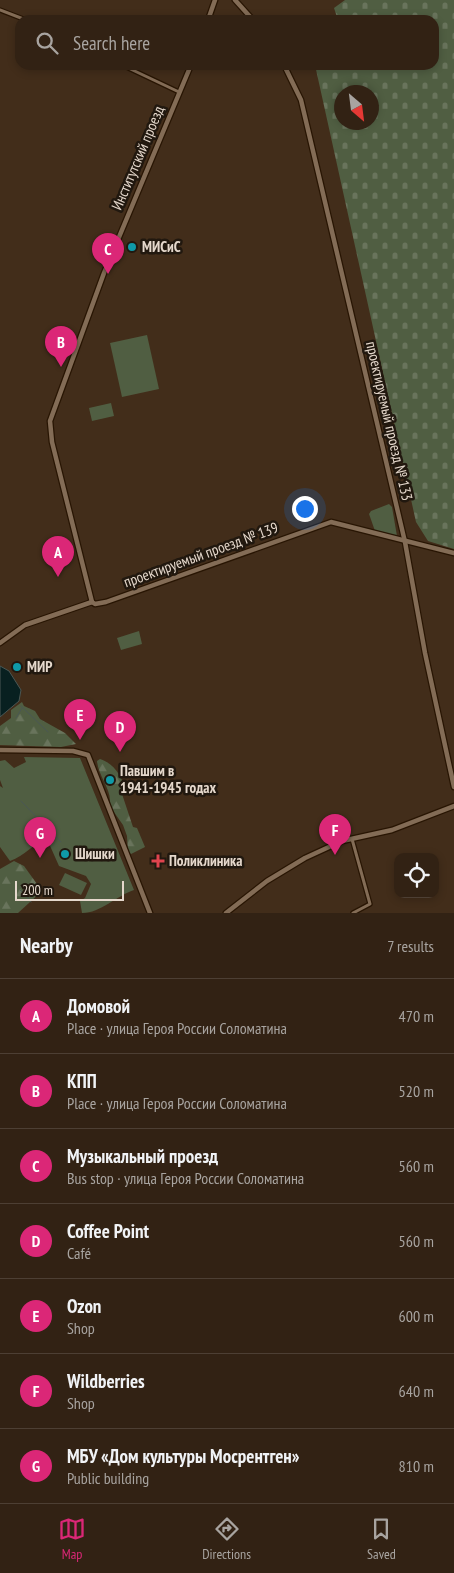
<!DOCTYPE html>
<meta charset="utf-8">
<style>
body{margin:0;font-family:"PT Sans Narrow",sans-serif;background:#3d2f22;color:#f1f3f6}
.controls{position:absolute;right:15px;bottom:15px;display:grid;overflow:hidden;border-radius:10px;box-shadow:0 2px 8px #0003}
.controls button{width:45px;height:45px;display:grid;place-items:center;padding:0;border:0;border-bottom:1px solid #4d3f34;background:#322214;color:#f1f3f6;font:25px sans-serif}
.compass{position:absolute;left:334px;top:85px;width:45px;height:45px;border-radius:50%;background:#322214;box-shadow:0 2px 8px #0003;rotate:152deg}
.scale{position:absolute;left:15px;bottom:12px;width:109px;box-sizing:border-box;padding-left:5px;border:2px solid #e5d8cc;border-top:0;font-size:14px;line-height:18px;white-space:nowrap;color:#e5d8cc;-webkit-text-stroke:4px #21180f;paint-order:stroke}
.you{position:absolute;left:304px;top:508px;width:18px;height:18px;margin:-12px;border:4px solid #fff;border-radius:50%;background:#1a73e8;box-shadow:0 0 0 8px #1a73e833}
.badge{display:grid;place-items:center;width:32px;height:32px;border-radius:50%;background:#db2777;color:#fff;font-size:16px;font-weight:700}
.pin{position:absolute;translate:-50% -41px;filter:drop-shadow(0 1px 2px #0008)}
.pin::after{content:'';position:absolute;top:26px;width:18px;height:15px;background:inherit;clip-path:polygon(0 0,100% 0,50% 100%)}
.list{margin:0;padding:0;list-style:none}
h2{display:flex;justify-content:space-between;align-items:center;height:65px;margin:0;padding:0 20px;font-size:21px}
h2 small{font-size:16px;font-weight:400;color:#a8a4a0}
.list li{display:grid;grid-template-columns:32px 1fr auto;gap:15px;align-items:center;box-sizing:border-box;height:75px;padding:0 20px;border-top:1px solid #4d3f34}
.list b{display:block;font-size:19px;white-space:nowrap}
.list p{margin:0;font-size:16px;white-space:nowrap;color:#a8a4a0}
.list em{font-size:16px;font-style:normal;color:#a8a4a0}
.icon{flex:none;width:28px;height:28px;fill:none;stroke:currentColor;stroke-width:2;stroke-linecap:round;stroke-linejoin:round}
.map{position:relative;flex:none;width:454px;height:913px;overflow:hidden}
.search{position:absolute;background:#322214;box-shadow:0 2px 8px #0003;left:15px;right:15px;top:15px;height:55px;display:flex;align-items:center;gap:12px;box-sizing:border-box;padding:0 18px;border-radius:15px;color:#a8a4a0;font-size:19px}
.sheet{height:590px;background:#322214}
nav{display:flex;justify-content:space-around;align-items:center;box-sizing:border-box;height:70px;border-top:1px solid #4d3f34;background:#322214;font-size:14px;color:#a8a4a0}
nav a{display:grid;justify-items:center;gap:2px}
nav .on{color:#db2777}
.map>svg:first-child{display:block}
</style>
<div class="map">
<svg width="454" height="913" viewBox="0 0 454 913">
<defs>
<pattern id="forest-firs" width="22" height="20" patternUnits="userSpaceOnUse" patternTransform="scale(1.25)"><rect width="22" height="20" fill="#505e42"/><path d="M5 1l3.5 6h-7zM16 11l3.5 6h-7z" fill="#69745c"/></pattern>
<pattern id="cemetery-stones" width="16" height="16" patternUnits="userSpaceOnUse" patternTransform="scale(1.25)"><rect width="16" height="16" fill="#505e42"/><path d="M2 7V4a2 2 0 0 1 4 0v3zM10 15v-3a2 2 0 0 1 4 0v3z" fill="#69745c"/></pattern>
</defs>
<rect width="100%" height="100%" fill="#422d1a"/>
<!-- green -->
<g fill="#505e42">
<polygon points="147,335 159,389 122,397 110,343"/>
<polygon points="111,403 114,416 92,421 89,408"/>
<polygon points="389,504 392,507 397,536 375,531 369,514 371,511"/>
<polygon points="139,631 142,644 121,650 117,638"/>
<path d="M24,757l56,1 54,132c-18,6 -33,23 -52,23l-2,-12 5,-3 6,-14 -5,-8 -27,-10 -12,-27c-14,4 -22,17 -37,22l-10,-14v-61l3,2 -3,-8v-19l5,-1 9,8 12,-6z"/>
<polygon points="65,873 87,883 81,895 59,885"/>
</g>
<!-- forest -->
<g fill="url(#forest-firs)">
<polygon points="22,702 24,706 35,711 40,719 65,733 76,744 61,747 0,745 0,726 11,718 11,710"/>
<path d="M100,759c15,5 21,17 26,31l-4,4 11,33 4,1 8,19 -14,7 -3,-2 -1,-16 -4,-11 -14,-20c5,-12 -11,-29 -12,-44z"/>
<polygon points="14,861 24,866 42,891 18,913 0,913 0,869"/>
</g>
<!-- cemetery -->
<path fill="url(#cemetery-stones)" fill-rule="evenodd" d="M345,0h109v549l-26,-8 -12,-19 -101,-457h119v-45h-96l-4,-12zM342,92h30v30h-30z"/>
<!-- water -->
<polygon fill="#082020" stroke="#4a5754" points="0,666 9,671 21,690 19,701 0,717"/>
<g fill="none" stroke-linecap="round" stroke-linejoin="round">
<!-- stream -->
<g stroke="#4a5754" stroke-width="1">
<polyline points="21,706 48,732"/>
<polyline points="16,718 22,708"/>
<polyline points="21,801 61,842"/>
<polyline points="20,890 29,899"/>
<polyline points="30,900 31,902"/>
</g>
<defs>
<g id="street">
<polyline points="0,10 26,20"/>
<polyline points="122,65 179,92"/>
<polyline points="352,839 370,904 353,913"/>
</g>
<g id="secondary">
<polyline points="235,0 253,20"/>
<polyline points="208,20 215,0"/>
<polyline points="284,65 301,100 405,542 425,653 454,787"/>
<polyline points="92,602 52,442 50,421 104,273 191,65"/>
<polyline points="92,602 95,604 106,602 331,522 454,553"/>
<polyline points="0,643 25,625 92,602"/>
<polyline points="0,750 73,751 88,755 150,913"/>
<polyline points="226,913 267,881 305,858 342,841 392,830 454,806"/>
</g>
</defs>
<!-- street casing -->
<use href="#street" stroke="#281503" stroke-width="5.5"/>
<!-- secondary casing -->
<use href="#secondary" stroke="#281503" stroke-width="7"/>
<!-- street -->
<use href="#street" stroke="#836c56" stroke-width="3"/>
<!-- secondary -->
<use href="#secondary" stroke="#836c56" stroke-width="4.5"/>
</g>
<!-- markers -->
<g fill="#0f9aa8" stroke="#21180f" stroke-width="2">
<circle cx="132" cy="247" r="5"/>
<circle cx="17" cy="667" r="5"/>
<circle cx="110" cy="780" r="5"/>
<circle cx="65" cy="854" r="5"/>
</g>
<path fill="#e0444e" stroke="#21180f" stroke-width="2" d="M155.5 853.5h5v5h5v5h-5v5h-5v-5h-5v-5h5z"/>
<g text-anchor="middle" stroke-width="5" stroke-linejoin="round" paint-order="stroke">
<!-- street labels -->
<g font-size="15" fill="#e5d8cc" stroke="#21180f">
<text transform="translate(138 158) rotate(-67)" y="5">Институтский проезд</text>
<text transform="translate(389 421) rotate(77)" y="5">проектируемый проезд № 133</text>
<text transform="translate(201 555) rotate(-20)" y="5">проектируемый проезд № 139</text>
</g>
<!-- poi labels -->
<g font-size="15" font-weight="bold" fill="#e5d8cc" stroke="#21180f" text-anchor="start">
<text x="142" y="252">МИСиС</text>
<text x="27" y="672">МИР</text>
<text x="120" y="776">Павшим в<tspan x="120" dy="17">1941-1945 годах</tspan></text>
<text x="75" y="859">Шишки</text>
<text x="169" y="866">Поликлиника</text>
</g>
</g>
</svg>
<div class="controls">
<button><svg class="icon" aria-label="locate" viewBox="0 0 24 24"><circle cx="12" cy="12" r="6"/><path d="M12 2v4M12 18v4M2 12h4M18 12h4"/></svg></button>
</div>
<svg class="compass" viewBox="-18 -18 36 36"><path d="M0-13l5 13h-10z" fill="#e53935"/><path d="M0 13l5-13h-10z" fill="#a8a4a0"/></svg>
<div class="scale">200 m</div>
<div class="you"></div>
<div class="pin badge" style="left:58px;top:577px">A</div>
<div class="pin badge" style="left:61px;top:367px">B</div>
<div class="pin badge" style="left:108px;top:274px">C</div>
<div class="pin badge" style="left:120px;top:752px">D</div>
<div class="pin badge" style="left:80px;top:740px">E</div>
<div class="pin badge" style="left:335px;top:855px">F</div>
<div class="pin badge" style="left:40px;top:858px">G</div>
<div class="search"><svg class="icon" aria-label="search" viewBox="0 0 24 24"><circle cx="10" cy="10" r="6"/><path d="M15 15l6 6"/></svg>Search here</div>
</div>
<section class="sheet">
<h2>Nearby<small>7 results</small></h2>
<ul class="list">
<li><span class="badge">A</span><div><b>Домовой</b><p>Place · улица Героя России Соломатина</p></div><em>470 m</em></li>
<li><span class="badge">B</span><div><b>КПП</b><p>Place · улица Героя России Соломатина</p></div><em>520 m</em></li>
<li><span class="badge">C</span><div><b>Музыкальный проезд</b><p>Bus stop · улица Героя России Соломатина</p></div><em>560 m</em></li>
<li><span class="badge">D</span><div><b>Coffee Point</b><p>Café</p></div><em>560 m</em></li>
<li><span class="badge">E</span><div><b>Ozon</b><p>Shop</p></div><em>600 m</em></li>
<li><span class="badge">F</span><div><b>Wildberries</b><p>Shop</p></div><em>640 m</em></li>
<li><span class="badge">G</span><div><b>МБУ «Дом культуры Мосрентген»</b><p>Public building</p></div><em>810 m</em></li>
</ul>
</section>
<nav>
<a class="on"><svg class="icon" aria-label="map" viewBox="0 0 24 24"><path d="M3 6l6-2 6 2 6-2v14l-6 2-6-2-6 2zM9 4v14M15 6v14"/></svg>Map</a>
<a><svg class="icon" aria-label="directions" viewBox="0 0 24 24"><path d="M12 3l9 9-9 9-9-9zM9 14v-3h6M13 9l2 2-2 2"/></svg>Directions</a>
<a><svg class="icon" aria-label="saved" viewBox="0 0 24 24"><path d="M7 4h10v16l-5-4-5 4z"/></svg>Saved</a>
</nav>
